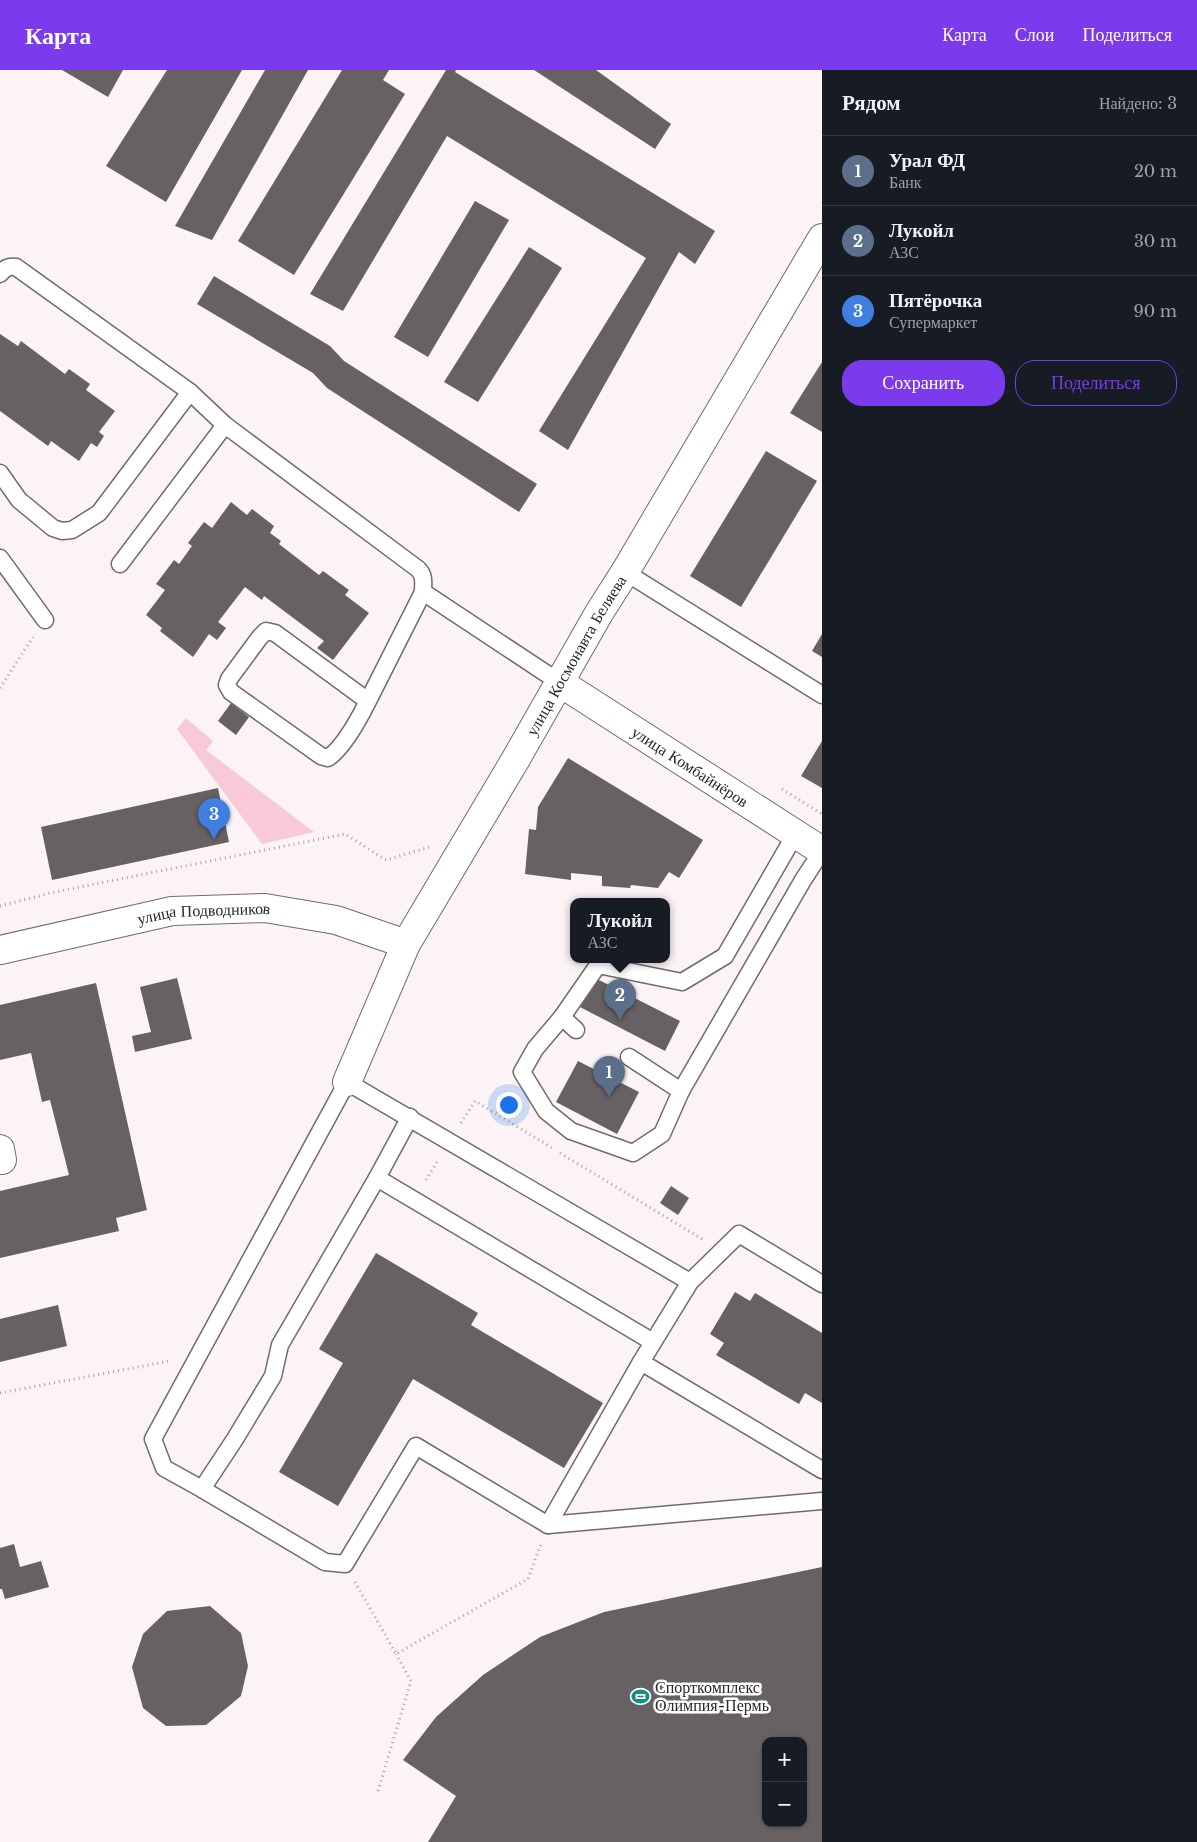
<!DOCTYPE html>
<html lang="ru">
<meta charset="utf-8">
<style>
body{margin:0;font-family:"Libre Baskerville",serif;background:#20242c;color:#f1f3f6}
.controls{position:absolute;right:15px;bottom:15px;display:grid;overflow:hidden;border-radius:10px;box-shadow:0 1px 4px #0004}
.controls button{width:45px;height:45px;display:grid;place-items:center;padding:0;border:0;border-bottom:1px solid #363941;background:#171b24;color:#f1f3f6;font:25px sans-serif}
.you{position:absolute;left:508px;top:1034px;width:18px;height:18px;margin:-12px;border:4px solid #fff;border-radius:50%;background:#1a73e8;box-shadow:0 0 0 8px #1a73e833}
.badge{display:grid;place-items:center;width:32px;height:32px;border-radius:50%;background:#7c3aed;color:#fff;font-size:16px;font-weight:700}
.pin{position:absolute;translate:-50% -41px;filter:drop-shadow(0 1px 2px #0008)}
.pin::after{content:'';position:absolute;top:26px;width:18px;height:15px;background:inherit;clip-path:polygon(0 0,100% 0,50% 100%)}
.popup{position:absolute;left:570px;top:828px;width:100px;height:65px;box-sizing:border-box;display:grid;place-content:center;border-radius:10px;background:#171b24;filter:drop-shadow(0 1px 4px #0005);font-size:16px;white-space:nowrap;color:#9ea1a6}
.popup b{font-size:19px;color:#f1f3f6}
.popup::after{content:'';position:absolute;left:50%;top:100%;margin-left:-10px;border:10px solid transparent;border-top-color:#171b24}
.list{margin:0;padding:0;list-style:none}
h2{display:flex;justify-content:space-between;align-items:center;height:65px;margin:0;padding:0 20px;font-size:21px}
h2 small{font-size:16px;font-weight:400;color:#9ea1a6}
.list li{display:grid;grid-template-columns:32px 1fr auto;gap:15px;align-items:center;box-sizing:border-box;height:70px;padding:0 20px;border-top:1px solid #363941}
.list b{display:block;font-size:19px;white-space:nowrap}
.list p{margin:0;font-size:16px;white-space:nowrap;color:#9ea1a6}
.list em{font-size:16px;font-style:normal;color:#9ea1a6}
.actions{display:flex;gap:10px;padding:15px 20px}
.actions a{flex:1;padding:11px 0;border:1px solid #7c3aed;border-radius:20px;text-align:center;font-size:18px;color:#7c3aed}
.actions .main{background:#7c3aed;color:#fff}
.map{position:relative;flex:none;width:822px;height:1772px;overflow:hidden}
header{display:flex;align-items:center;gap:30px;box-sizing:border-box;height:70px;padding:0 25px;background:#7c3aed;color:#fff}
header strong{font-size:24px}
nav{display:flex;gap:28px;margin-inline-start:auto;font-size:18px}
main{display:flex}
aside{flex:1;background:#171b24}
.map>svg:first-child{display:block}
</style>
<header>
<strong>Карта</strong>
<nav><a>Карта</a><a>Слои</a><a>Поделиться</a></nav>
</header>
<main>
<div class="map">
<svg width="822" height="1772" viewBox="0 0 822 1772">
<rect width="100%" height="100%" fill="#fbf3f5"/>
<!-- green -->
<polygon fill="#f8cad9" points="186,648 213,671 206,680 314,762 262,774 177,659"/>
<!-- building -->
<g fill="#686163" fill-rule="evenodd">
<polygon points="62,0 123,0 108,27"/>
<polygon points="167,0 242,0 166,132 106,96"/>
<polygon points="265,0 308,0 212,170 175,156"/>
<polygon points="342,0 389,0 383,10 405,24 294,205 238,171"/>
<polygon points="446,0 456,0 455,2 715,161 695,194 679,182 568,380 539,361 646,188 447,66 343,241 310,224"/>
<polygon points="534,0 596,0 671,54 655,79"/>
<polygon points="475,131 509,150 428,287 394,267"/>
<polygon points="529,177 562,198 478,332 444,312"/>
<polygon points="214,206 330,276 344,291 537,414 519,442 327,318 313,303 197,234"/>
<polygon points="0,264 18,276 21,271 65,304 69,299 90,314 86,320 115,341 99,362 104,366 97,377 91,373 79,391 51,371 48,376 0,341"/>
<polygon points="822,292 822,362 790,343"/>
<polygon points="766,381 817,411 741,537 690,506"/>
<polygon points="231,432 247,445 252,439 274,456 270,463 281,471 279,474 319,505 323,501 349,520 345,525 369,543 333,590 317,578 324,571 264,526 262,530 245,517 218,552 226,558 217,570 209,564 193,587 160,561 162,558 146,545 165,520 156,514 174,490 179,494 192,476 188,473 204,452 212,458"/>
<polygon points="822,564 822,587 812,581"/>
<polygon points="231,633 249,647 236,665 218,651"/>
<polygon points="822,671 822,718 801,706"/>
<polygon points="568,688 703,770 679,808 669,802 658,818 631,815 630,818 602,816 602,806 571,803 571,810 525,804 529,759 536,760 538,737"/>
<polygon points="218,718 229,772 52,810 41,757"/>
<polygon points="593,907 680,951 665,981 578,936"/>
<polygon points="177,908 192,969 135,982 132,966 151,962 140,917"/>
<polygon points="96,913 147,1140 116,1148 119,1161 0,1188 0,1121 69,1105 50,1030 42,1032 31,983 0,990 0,935"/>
<polygon points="578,991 639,1022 617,1064 556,1032"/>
<polygon points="671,1116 689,1128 678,1145 660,1133"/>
<polygon points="376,1183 478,1243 471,1255 603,1333 564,1398 413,1309 338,1436 279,1402 343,1293 319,1279"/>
<polygon points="735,1222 750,1231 755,1223 822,1263 822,1333 805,1323 799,1334 716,1285 724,1273 710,1264"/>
<polygon points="58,1235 67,1276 0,1292 0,1249"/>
<polygon points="14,1474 20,1497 41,1491 49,1517 5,1529 2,1519 0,1519 0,1478"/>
<path d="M822,1497v275h-394l28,-46 -53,-36 33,-43 47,-42 57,-38 64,-25zM766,1671h37v82h-37z"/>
<polygon points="210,1536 241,1563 248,1596 241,1626 206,1655 166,1656 143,1638 132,1597 143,1564 167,1541"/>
</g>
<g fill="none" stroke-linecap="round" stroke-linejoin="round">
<defs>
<g id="lane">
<path d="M0,204c5,-6 8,-8 16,-7l174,125 35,33"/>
<polyline points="0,403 19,430 53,458 62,461 72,460 99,443 190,322"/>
<polyline points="0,488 45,550"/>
<path d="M120,494l105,-139 193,144c7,7 5,14 5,23l136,90"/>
<polyline points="625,502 822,625"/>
<path d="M368,631c-9,18 -24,46 -40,57l-7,-2 -90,-64 -4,-7 2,-6 31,-42 6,-6 9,2 93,68 55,-109"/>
<polyline points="562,947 535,979 522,1002 546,1041 571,1061 633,1083 662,1064 681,1021"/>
<polyline points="576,960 562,947 598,895 682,912 725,886 796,763"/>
<polyline points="629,987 681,1021 803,810 822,781"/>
<polyline points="410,1047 377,1108 280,1275 273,1306 235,1369 202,1419 325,1492 345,1494 416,1376 548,1455 822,1431"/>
<polyline points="377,1108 653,1272"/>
<polyline points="641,1292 822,1400"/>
<polyline points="202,1419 164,1398 153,1369 347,1012 690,1212"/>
<polyline points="548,1455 641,1292 690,1212 739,1164 822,1214"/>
</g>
<g id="street">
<path id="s1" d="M559,612l263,169"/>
<path id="s2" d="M0,880l172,-39 93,-3 71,12 70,24"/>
<path id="s3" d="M347,1012l59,-138 111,-187 82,-144 26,-41 197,-334"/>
<polyline points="0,1079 2,1090 0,1090"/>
</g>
</defs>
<!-- lane casing -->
<use href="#lane" stroke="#726b6d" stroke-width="19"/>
<!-- street casing -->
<use href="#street" stroke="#726b6d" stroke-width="30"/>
<!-- path -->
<g stroke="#a7a1a2" stroke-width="3" stroke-dasharray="1 4" stroke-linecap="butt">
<polyline points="0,618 33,567"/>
<polyline points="782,719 822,744"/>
<polyline points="0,836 50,823 345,764 386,790 430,777"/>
<polyline points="461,1053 475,1031 554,1079"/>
<polyline points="560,1083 702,1169"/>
<polyline points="426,1110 438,1090"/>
<polyline points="0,1323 170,1291"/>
<polyline points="355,1512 396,1584 528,1509 541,1474"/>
<polyline points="378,1721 411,1611 396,1584"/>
</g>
<!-- lane -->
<use href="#lane" stroke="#fff" stroke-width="16"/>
<!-- street -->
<use href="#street" stroke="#fff" stroke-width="28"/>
</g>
<!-- icons -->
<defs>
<symbol id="stadium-bare" viewBox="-9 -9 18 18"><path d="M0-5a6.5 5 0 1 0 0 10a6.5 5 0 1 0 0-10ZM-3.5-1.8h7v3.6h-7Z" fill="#0e937c" stroke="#fff" stroke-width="2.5" paint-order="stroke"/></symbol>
</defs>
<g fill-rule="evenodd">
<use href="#stadium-bare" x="628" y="1614" width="25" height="25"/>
</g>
<g text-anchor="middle" stroke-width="5" stroke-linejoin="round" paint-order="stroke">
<!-- street labels -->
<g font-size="16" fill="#2a2728" stroke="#fff">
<text dy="6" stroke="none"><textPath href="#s3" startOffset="485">улица Космонавта Беляева</textPath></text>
<text dy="6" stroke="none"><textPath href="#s1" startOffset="156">улица Комбайнёров</textPath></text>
<text dy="6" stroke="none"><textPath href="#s2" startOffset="208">улица Подводников</textPath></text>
</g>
<!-- poi labels -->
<g font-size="16" fill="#2a2728" stroke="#fff" text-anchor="start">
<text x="655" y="1623">Спорткомплекс<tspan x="655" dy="18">Олимпия-Пермь</tspan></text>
</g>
</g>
</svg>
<div class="controls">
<button>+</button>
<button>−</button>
</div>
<div class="you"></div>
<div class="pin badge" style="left:609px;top:1027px;background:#5c6f8a">1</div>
<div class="pin badge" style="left:620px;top:950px;background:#5c6f8a">2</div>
<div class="popup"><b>Лукойл</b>АЗС</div>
<div class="pin badge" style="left:214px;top:769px;background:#3f7fe0">3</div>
</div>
<aside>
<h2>Рядом<small>Найдено: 3</small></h2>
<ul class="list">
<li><span class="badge" style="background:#5c6f8a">1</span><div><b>Урал ФД</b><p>Банк</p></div><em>20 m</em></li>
<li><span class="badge" style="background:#5c6f8a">2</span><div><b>Лукойл</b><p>АЗС</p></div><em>30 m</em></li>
<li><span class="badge" style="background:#3f7fe0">3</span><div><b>Пятёрочка</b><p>Супермаркет</p></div><em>90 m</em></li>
</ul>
<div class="actions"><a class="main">Сохранить</a><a>Поделиться</a></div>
</aside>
</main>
